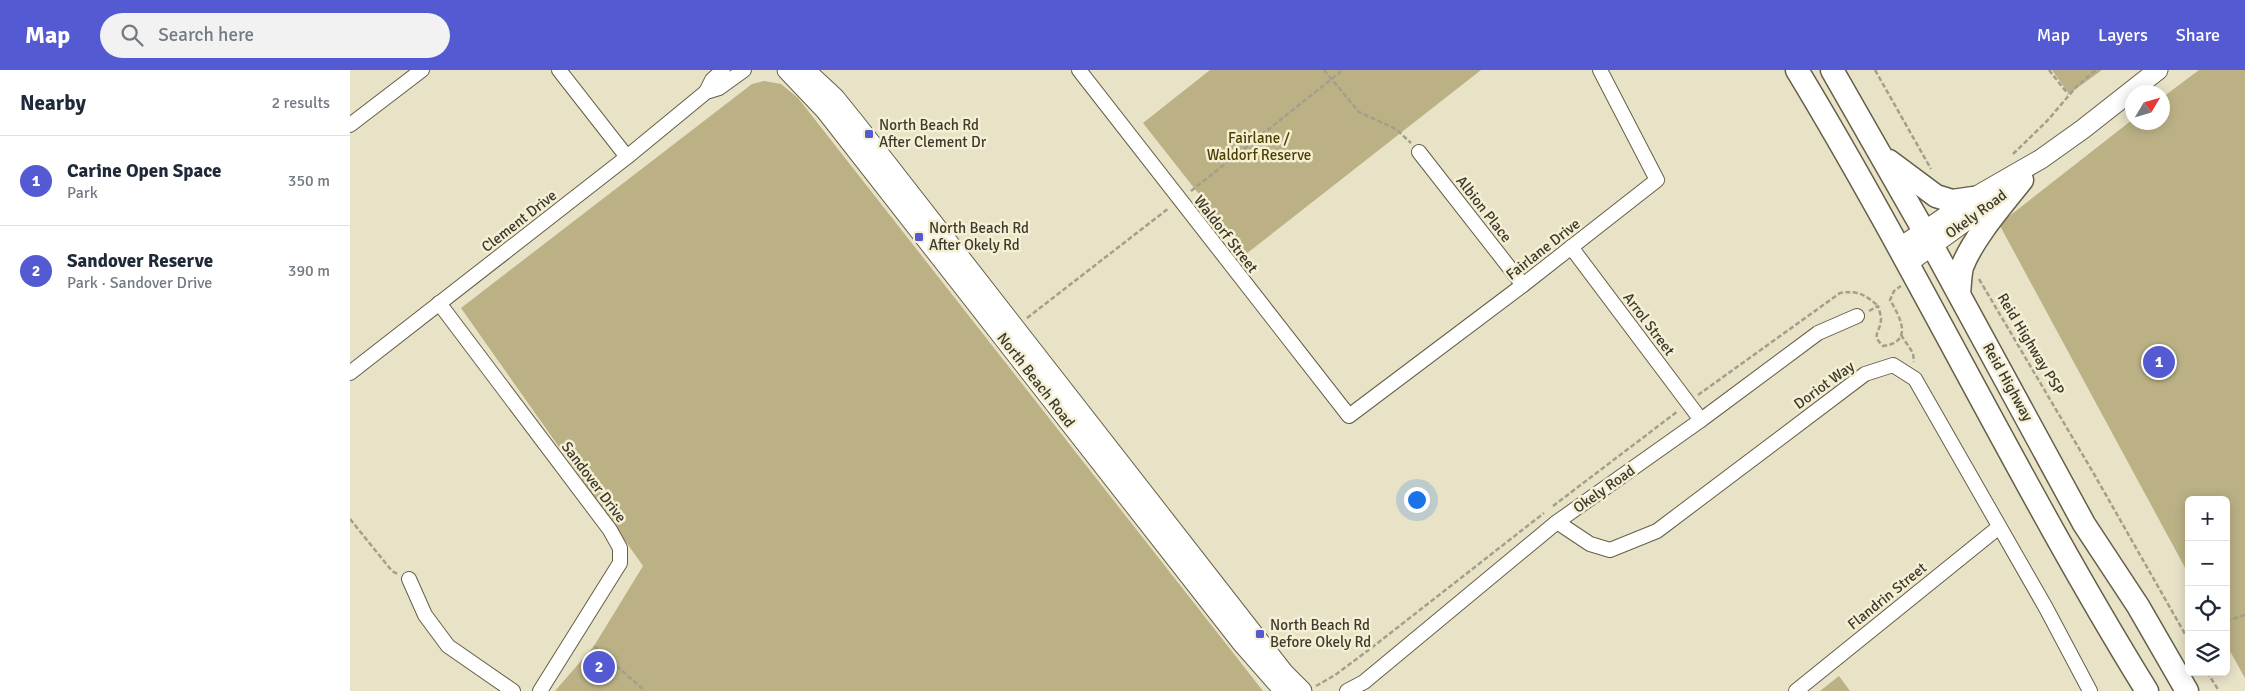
<!DOCTYPE html>
<meta charset="utf-8">
<style>
body{margin:0;font-family:Signika,sans-serif;background:#f2f2f3;color:#1f2937}
.controls{position:absolute;right:15px;bottom:15px;display:grid;overflow:hidden;border-radius:8px;box-shadow:0 2px 12px #0003}
.controls button{width:45px;height:45px;display:grid;place-items:center;padding:0;border:0;border-bottom:1px solid #e0e1e3;background:#fff;color:#1f2937;font:25px sans-serif}
.compass{position:absolute;left:1775px;top:15px;width:45px;height:45px;border-radius:50%;background:#fff;box-shadow:0 2px 12px #0003;rotate:52deg}
.you{position:absolute;left:1066px;top:429px;width:18px;height:18px;margin:-12px;border:4px solid #fff;border-radius:50%;background:#1a73e8;box-shadow:0 0 0 8px #1a73e833}
.badge{display:grid;place-items:center;width:32px;height:32px;border-radius:50%;background:#545bd2;color:#fff;font-size:16px;font-weight:700}
.pin{position:absolute;translate:-50% -50%;border:2px solid #fff;box-shadow:0 1px 5px #0006}
.list{margin:0;padding:0;list-style:none}
h2{display:flex;justify-content:space-between;align-items:center;height:65px;margin:0;padding:0 20px;font-size:21px}
h2 small{font-size:16px;font-weight:400;color:#747a83}
.list li{display:grid;grid-template-columns:32px 1fr auto;gap:15px;align-items:center;box-sizing:border-box;height:90px;padding:0 20px;border-top:1px solid #e0e1e3}
.list b{display:block;font-size:19px;white-space:nowrap}
.list p{margin:0;font-size:16px;white-space:nowrap;color:#747a83}
.list em{font-size:16px;font-style:normal;color:#747a83}
.icon{flex:none;width:28px;height:28px;fill:none;stroke:currentColor;stroke-width:2;stroke-linecap:round;stroke-linejoin:round}
.map{position:relative;flex:none;width:1895px;height:621px;overflow:hidden}
header{display:flex;align-items:center;gap:30px;box-sizing:border-box;height:70px;padding:0 25px;background:#545bd2;color:#fff}
header strong{font-size:24px}
nav{display:flex;gap:28px;margin-inline-start:auto;font-size:18px}
.search{width:350px;height:45px;background:#f2f2f3;display:flex;align-items:center;gap:12px;box-sizing:border-box;padding:0 18px;border-radius:28px;color:#747a83;font-size:19px}
main{display:flex}
aside{flex:1;background:#fff}
.map>svg:first-child{display:block}
</style>
<header>
<strong>Map</strong>
<div class="search"><svg class="icon" aria-label="search" viewBox="0 0 24 24"><circle cx="10" cy="10" r="6"/><path d="M15 15l6 6"/></svg>Search here</div>
<nav><a>Map</a><a>Layers</a><a>Share</a></nav>
</header>
<main>
<aside>
<h2>Nearby<small>2 results</small></h2>
<ul class="list">
<li><span class="badge">1</span><div><b>Carine Open Space</b><p>Park</p></div><em>350 m</em></li>
<li><span class="badge">2</span><div><b>Sandover Reserve</b><p>Park · Sandover Drive</p></div><em>390 m</em></li>
</ul>
</aside>
<div class="map">
<svg width="1895" height="621" viewBox="0 0 1895 621">
<rect width="100%" height="100%" fill="#e8e2c7"/>
<!-- green -->
<g fill="#bbb185">
<polygon points="860,0 1131,0 896,184 793,53"/>
<polygon points="1702,0 1752,0 1719,24"/>
<polygon points="1849,0 1895,0 1895,608 1876,574 1876,430 1839,430 1839,505 1649,154 1782,50 1782,52 1812,52 1813,27"/>
<polygon points="414,11 431,14 448,28 913,621 205,621 244,576 293,496 111,238 402,14"/>
<polygon points="1489,606 1500,621 1470,621"/>
</g>
<g fill="none" stroke-linecap="round" stroke-linejoin="round">
<defs>
<g id="minor">
<polyline points="209,0 277,87"/>
<polyline points="729,0 999,346 1173,215 1307,110 1250,0"/>
<polyline points="356,22 362,10 373,0"/>
<polyline points="0,55 72,0"/>
<polyline points="1069,82 1173,215"/>
<polyline points="1221,177 1351,350"/>
<polyline points="89,233 260,460 270,478 270,493 190,621"/>
<polyline points="0,303 277,87 356,22 369,18 394,0"/>
<polyline points="1207,452 1240,474 1260,480 1307,461 1515,304 1543,295 1565,309 1696,538 1740,621"/>
<polyline points="59,509 75,545 98,576 163,621"/>
<polyline points="997,621 1014,612 1207,452 1351,350 1468,263 1507,246"/>
<polyline points="1446,621 1649,457"/>
</g>
<g id="secondary">
<polyline points="437,0 475,40 891,572 934,621"/>
<polyline points="455,0 485,28 506,54 934,603 952,621"/>
<polyline points="1549,178 1623,128 1691,89 1733,59 1808,0"/>
<polyline points="1558,193 1657,121"/>
</g>
<g id="trunk">
<path d="M1447,0c123,203 225,419 350,621"/>
<polyline points="1482,0 1582,175 1734,454 1788,536 1837,621"/>
<polyline points="1539,91 1586,126 1602,131 1623,128"/>
<path d="M1609,224c1,-9 1,-19 3,-27 11,-29 41,-63 60,-87"/>
</g>
</defs>
<!-- minor casing -->
<use href="#minor" stroke="#655f48" stroke-width="16"/>
<!-- secondary casing -->
<use href="#secondary" stroke="#655f48" stroke-width="21"/>
<!-- trunk casing -->
<use href="#trunk" stroke="#655f48" stroke-width="25"/>
<!-- path -->
<g stroke="#a49f8a" stroke-width="2.5" stroke-dasharray="5 2.5" stroke-linecap="butt">
<polyline points="974,0 1009,42 1046,59 1061,73"/>
<polyline points="1525,0 1581,99"/>
<polyline points="1699,0 1718,24"/>
<polyline points="1663,84 1697,51 1727,16 1746,0"/>
<polyline points="841,121 993,0"/>
<polyline points="1629,209 1744,404 1839,571"/>
<path d="M1519,241l9,-5c1,4 3,9 3,13 0,13 -11,15 2,27 31,-4 17,-29 7,-46l4,-9 7,-5"/>
<polyline points="677,248 819,138"/>
<polyline points="1551,265 1563,283 1564,292"/>
<path d="M1348,325l142,-102c17,-3 26,2 38,13"/>
<polyline points="1203,436 1328,341"/>
<polyline points="0,449 42,501 48,504"/>
<polyline points="1876,551 1895,545"/>
<polyline points="244,576 295,621"/>
<polyline points="1857,602 1869,621"/>
<polyline points="966,616 985,605 1020,579 1194,443"/>
</g>
<!-- minor -->
<use href="#minor" stroke="#fff" stroke-width="14"/>
<!-- secondary -->
<use href="#secondary" stroke="#fff" stroke-width="19"/>
<!-- trunk -->
<use href="#trunk" stroke="#fff" stroke-width="22"/>
</g>
<!-- markers -->
<g fill="#545bd2" stroke="#f5efd4" stroke-width="2">
<rect x="514" y="59" width="10" height="10" rx="2.5"/>
<rect x="564" y="162" width="10" height="10" rx="2.5"/>
<rect x="905" y="559" width="10" height="10" rx="2.5"/>
</g>
<g text-anchor="middle" stroke-width="5" stroke-linejoin="round" paint-order="stroke">
<!-- poi labels -->
<g font-size="15" fill="#3c392e" stroke="#f5efd4" text-anchor="start">
<text x="529" y="60">North Beach Rd<tspan x="529" dy="17">After Clement Dr</tspan></text>
<text x="579" y="163">North Beach Rd<tspan x="579" dy="17">After Okely Rd</tspan></text>
<text x="920" y="560">North Beach Rd<tspan x="920" dy="17">Before Okely Rd</tspan></text>
</g>
<!-- park labels -->
<g font-size="15" fill="#4b3e00" stroke="#f5efd4">
<text x="909" y="73">Fairlane /<tspan x="909" dy="17">Waldorf Reserve</tspan></text>
</g>
<!-- street labels -->
<g font-size="15" fill="#3c392e" stroke="#f5efd4">
<text transform="translate(1134 139) rotate(52)" y="5">Albion Place</text>
<text transform="translate(1626 144) rotate(-36)" y="5">Okely Road</text>
<text transform="translate(169 151) rotate(-38)" y="5">Clement Drive</text>
<text transform="translate(876 164) rotate(52)" y="5">Waldorf Street</text>
<text transform="translate(1193 179) rotate(-38)" y="5">Fairlane Drive</text>
<text transform="translate(1299 254) rotate(53)" y="5">Arrol Street</text>
<text transform="translate(1681 274) rotate(59)" y="5">Reid Highway PSP</text>
<text transform="translate(686 310) rotate(52)" y="5">North Beach Road</text>
<text transform="translate(1658 312) rotate(61)" y="5">Reid Highway</text>
<text transform="translate(1474 315) rotate(-36)" y="5">Doriot Way</text>
<text transform="translate(244 412) rotate(53)" y="5">Sandover Drive</text>
<text transform="translate(1254 419) rotate(-35)" y="5">Okely Road</text>
<text transform="translate(1537 526) rotate(-39)" y="5">Flandrin Street</text>
</g>
</g>
</svg>
<div class="controls">
<button>+</button>
<button>−</button>
<button><svg class="icon" aria-label="locate" viewBox="0 0 24 24"><circle cx="12" cy="12" r="6"/><path d="M12 2v4M12 18v4M2 12h4M18 12h4"/></svg></button>
<button><svg class="icon" aria-label="layers" viewBox="0 0 24 24"><path d="M12 4l9 5-9 5-9-5zM3 14l9 5 9-5"/></svg></button>
</div>
<svg class="compass" viewBox="-18 -18 36 36"><path d="M0-13l5 13h-10z" fill="#e53935"/><path d="M0 13l5-13h-10z" fill="#747a83"/></svg>
<div class="you"></div>
<div class="pin badge" style="left:1809px;top:292px">1</div>
<div class="pin badge" style="left:249px;top:597px">2</div>
</div>
</main>
